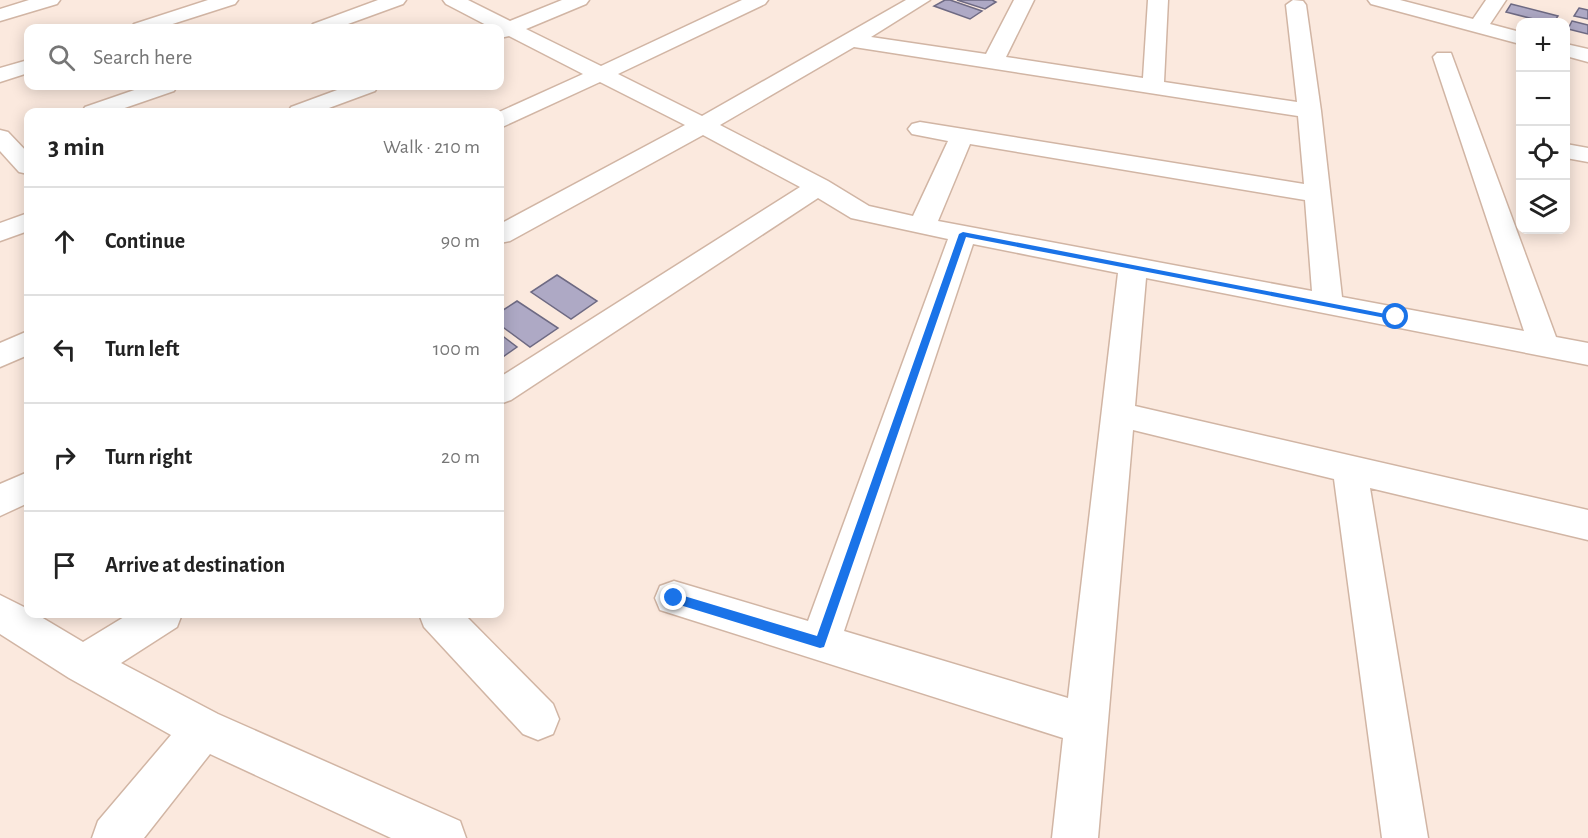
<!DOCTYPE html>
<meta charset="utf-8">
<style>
body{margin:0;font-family:"Alegreya Sans",sans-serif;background:#f2f2f2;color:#222}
.controls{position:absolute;right:18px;top:18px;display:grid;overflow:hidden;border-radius:12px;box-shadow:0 3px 15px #0003}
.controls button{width:54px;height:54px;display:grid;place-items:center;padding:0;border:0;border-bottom:2px solid #e0e0e0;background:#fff;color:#222;font:30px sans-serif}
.stop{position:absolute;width:18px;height:18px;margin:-14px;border:4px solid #1a73e8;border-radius:50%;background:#fff}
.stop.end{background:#1a73e8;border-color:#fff;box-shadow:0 2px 6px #0008}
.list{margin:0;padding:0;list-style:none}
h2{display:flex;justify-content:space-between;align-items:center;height:78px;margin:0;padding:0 24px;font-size:26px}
h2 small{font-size:20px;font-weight:400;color:#767676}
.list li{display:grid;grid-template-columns:39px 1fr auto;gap:18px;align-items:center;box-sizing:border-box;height:108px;padding:0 24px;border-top:2px solid #e0e0e0}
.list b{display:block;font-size:22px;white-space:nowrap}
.list em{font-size:20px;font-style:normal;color:#767676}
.icon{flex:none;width:33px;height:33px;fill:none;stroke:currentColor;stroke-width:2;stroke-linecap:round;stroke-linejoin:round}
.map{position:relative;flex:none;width:1588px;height:838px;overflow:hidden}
.search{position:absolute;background:#fff;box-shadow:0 3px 15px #0003;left:24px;top:24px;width:480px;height:66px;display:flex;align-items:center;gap:15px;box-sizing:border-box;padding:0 21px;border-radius:12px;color:#767676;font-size:22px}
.panel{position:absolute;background:#fff;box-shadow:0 3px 15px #0003;left:24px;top:108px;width:480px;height:510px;border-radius:12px}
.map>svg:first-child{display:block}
</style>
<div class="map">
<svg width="1588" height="838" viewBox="0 0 1588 838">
<rect width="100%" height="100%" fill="#fbe9de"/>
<!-- building -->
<g fill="#aea9c5" stroke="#6e6a83" stroke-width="1.5">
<polygon points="945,0 950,0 982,11 970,19 934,6"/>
<polygon points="957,0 992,0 996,2 985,9"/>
<polygon points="1511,4 1558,16 1554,22 1545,22 1506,12"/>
<polygon points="1579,8 1588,10 1588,19 1574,16"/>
<polygon points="1572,21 1588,25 1588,34 1568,29"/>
<polygon points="557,275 597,301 571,319 531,292"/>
<polygon points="517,301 558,328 530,347 500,325 500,312"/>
<polygon points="500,334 517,347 500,359"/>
</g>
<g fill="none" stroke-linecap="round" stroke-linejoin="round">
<defs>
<g id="minor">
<polygon points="29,0 60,0 57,4 0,21 0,9"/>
<polygon points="208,0 238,0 235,4 160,28 131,28 134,24"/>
<polygon points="378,0 406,0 403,4 337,28 310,28 313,24"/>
<path d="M443,0h25l42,21 52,-21h27l-3,4 -60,25 75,37 141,-66h26l-3,4 -147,70 84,42 204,-116h24l-59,37 115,17 28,-54h20l-28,57 137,21 5,-78h20l-4,82 133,20 -11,-97 7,-5 10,1 3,4 15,106 21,186 182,34 -91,-274 4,-4h14l105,284 32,6v22l-442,-87 -11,128 453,104v30l-218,-52 58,350h-46l-48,-359 -201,-49 -35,408h-46l11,-100 -403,-128 -5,-12 5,-12 14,-5 134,40 140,-382 -97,-21 -33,-20 -307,202 -11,4v-27l300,-190 -97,-52 -193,106 -10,2v-19l185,-99 -85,-43 -100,46 -1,-16 84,-38 -74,-38 -9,2v-10h-8l-46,-24zM854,47l444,69 6,68 -384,-62 -8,2 -4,5 4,5 36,7 -35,75 -44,-10 -41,-25 -108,-56zM970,144l335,56 7,91 -374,-70zM973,244l145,29 -50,425 -224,-67z"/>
<polygon points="1368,0 1400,0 1473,19 1486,0 1506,0 1490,24 1520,32 1520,44 1371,4"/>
<polygon points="1566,44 1588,49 1588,62 1566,56"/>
<polygon points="28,60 28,73 0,82 0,68"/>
<polygon points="146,86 177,86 174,91 113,112 82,112 85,107"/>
<polygon points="348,86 378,86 375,91 318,112 288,112 291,107"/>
<polygon points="0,130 8,132 28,153 28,174 19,172 0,151"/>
<polygon points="1566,144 1588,148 1588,162 1566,158"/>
<polygon points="28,213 28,231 0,241 0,223"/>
<polygon points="28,331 28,355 0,367 0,343"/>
<polygon points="28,472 28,503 0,516 0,484"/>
<polygon points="0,595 28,609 28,614 36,614 83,642 129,614 182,614 177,627 121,663 218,714 460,821 466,838 391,838 210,754 144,838 92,838 98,821 171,735 69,678 0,634"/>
<polygon points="419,614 464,614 553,704 559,719 553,734 538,740 523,734 424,627"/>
</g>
</defs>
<!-- minor casing -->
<use href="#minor" stroke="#d1b5a4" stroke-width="3"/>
<!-- minor -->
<use href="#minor" fill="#fff" fill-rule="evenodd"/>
</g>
<!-- route -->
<polygon fill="#1a73e8" points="963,232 1401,317 1396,320 966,237 824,647 820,648 670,602 669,598 674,593 817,636 959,234"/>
</svg>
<div class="controls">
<button>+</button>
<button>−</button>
<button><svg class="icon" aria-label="locate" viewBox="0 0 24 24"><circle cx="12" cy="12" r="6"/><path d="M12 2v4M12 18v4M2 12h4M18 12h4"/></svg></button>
<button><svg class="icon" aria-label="layers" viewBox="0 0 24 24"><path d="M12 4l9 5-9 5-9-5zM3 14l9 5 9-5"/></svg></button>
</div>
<div class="stop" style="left:1396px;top:317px"></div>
<div class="stop end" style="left:674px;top:598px"></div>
<div class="search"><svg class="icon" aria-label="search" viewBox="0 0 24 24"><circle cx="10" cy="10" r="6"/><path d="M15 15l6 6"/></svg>Search here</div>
<section class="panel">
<h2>3 min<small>Walk · 210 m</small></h2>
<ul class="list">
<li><svg class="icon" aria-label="ahead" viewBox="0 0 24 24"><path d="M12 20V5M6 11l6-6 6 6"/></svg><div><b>Continue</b></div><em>90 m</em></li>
<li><svg class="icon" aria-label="left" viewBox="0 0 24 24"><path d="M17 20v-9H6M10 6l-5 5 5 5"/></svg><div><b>Turn left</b></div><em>100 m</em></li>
<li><svg class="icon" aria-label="right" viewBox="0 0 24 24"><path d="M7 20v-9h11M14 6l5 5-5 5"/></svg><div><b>Turn right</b></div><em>20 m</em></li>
<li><svg class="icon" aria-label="arrive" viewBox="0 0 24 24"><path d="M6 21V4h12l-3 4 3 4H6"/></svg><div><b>Arrive at destination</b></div></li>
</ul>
</section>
</div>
